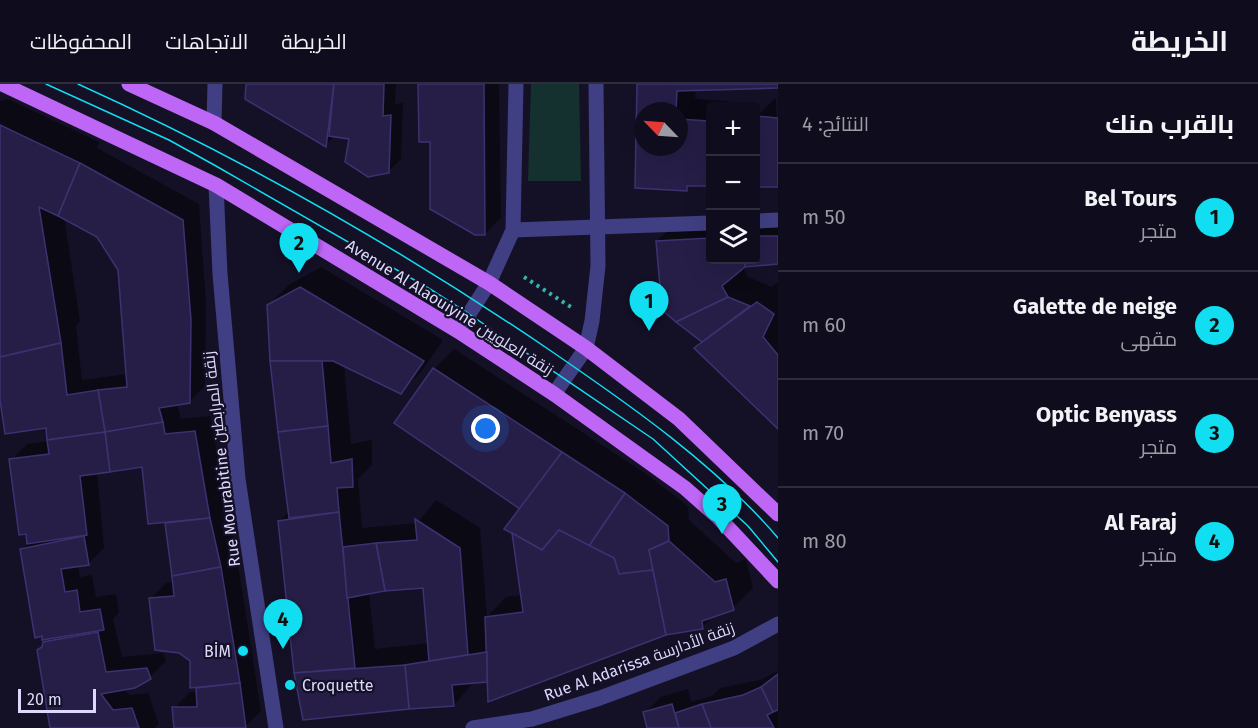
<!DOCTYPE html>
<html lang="ar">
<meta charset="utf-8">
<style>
body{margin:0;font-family:"Fira Sans",Cairo,sans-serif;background:#181626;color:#f1f3f6;direction:rtl}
.controls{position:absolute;right:18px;top:18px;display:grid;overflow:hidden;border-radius:6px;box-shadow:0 6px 24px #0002}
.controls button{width:54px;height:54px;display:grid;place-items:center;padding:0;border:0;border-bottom:2px solid #2f2d3b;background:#0f0d1d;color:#f1f3f6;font:30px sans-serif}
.compass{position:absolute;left:634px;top:18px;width:54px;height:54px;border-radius:50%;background:#0f0d1d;box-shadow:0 6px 24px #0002;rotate:295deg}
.scale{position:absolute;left:18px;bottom:15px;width:78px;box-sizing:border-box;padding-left:6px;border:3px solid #ddd9fd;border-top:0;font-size:16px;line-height:21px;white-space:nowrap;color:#ddd9fd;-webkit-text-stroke:4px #141127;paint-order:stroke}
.you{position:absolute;left:486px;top:345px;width:21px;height:21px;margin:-15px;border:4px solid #fff;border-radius:50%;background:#1a73e8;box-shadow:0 0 0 9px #1a73e833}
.badge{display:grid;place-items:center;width:39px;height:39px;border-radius:50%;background:#11dff1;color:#111;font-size:20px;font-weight:700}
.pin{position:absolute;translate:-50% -50px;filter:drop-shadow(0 2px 3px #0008)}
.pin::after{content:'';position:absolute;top:32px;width:21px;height:18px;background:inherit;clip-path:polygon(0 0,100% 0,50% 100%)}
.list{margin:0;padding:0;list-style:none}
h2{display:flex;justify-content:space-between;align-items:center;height:78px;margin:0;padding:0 24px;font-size:26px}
h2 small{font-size:20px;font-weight:400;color:#9b9ca4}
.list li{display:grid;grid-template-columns:39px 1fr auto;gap:18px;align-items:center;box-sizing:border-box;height:108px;padding:0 24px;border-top:2px solid #2f2d3b}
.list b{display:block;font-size:22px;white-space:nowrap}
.list p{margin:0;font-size:20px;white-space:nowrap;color:#9b9ca4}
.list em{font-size:20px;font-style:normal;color:#9b9ca4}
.icon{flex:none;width:33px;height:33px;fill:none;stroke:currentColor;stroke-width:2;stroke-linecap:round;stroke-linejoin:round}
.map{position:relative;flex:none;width:778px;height:644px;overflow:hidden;direction:ltr}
header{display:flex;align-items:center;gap:36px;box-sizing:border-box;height:84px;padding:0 30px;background:#0f0d1d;border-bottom:2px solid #2f2d3b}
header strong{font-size:28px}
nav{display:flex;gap:33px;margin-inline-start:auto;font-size:21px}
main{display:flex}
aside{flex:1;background:#0f0d1d}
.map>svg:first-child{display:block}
</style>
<header>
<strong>الخريطة</strong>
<nav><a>الخريطة</a><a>الاتجاهات</a><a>المحفوظات</a></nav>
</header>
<main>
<aside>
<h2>بالقرب منك<small>النتائج: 4</small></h2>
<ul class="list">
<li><span class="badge">1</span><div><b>Bel Tours</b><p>متجر</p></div><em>50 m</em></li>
<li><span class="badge">2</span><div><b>Galette de neige</b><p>مقهى</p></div><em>60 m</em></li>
<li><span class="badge">3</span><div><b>Optic Benyass</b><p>متجر</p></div><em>70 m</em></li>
<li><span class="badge">4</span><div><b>Al Faraj</b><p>متجر</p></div><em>80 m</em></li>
</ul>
</aside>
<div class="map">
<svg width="778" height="644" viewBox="0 0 778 644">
<rect width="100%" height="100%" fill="#141127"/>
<!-- green -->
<polygon fill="#15312f" points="531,0 579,0 581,97 528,97"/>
<!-- shadow -->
<g fill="#0007" fill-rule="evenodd">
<polygon points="248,0 396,0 395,20 403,19 401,75 389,87 351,54 335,52 325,61"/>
<polygon points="419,0 499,0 501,134 485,150 432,56"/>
<path d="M638,0h140v3l-82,2 -1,10 34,2v5h-19v78h-18l-5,5 -51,-3zM643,27h36v36h-36z"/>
<polygon points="776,13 778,101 756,101 756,33"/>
<path d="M8,15l91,43 -2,6 102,56 7,100 -1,82 -16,16 -12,2 4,15 29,-3 26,135 25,160 -16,16 -69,1 -2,-20 16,-16h7v-6l-6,-25 -41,-62 16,-16 8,-1 -8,-61 -23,-55 -46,6 7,76 -16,16 -10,1 2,12 12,-2 4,22 20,-3 3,19 -6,6 9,38 41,-4 3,8 -16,16 -26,11 5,7 19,-2 11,31 -5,4h-103l-12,-78 10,-12 -27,-89 7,-7 -18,-82 16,-16 22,-3 -2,-15 -47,-36v-289zM64,133l34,19 21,33 9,105 -46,6 -6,-54 4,-5z"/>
<polygon points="778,134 778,178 743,183 748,193 772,203 778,198 778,343 696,264 703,257 657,157 678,137 710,136 710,176 756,176 756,135"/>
<path d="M321,183l122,73 -22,32 -20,20 -57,-28 7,80 21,-4v25l-14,14 4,49 55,-5 19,-23 44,28 7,89 19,-20 16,-2v-86l-88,-140 20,-20 191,124 43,33 1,14 47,43 10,-4 7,29 -20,20 -18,7 -13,12 -37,6 -176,47 -15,2 -20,23 -158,-32 -17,-151 10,-11 -21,-206 21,-20zM424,502l5,57 -54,6 -6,-55z"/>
<polygon points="778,587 778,644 649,644 645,629 661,613 688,605 691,618 712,612 720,604 760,596"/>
</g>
<!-- building -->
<g fill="#261e47" stroke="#3d3271" stroke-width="1.5">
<polygon points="246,0 334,0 326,63 245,15"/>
<polygon points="334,0 384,0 383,32 391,31 389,89 368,93 345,78 349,55 329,52"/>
<polygon points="418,0 484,0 485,151 475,151 430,125 430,58 419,58"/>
<polygon points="637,0 778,0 778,4 677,7 676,27 643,27 643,63 679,63 679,35 709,37 710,102 687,102 687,107 635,104"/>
<polygon points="756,32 778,34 778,103 756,103"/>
<polygon points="0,41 80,79 58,132 39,123 61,259 0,273"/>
<polygon points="80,79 183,136 191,236 190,319 159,324 163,338 105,348 98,306 127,303 118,186 97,153 58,132"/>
<polygon points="756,152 778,152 778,180 745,183 745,176 756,176"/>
<polygon points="710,154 710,176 745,176 745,183 722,202 728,213 676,238 662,226 656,157"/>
<polygon points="300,203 424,277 401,310 333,277 270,277 267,221"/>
<polygon points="728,213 750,222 702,258 676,238"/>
<polygon points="757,218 774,230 763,253 778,271 778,345 694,264"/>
<polygon points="61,259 67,311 98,306 105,348 47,356 46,344 5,350 0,316 0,273"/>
<polygon points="270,277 322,277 328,342 278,348"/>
<polygon points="433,284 562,368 520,425 394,339"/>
<polygon points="163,338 165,350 195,347 210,434 148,440 142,383 110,388 105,348"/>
<polygon points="328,342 331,379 352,375 353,403 337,404 339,428 289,434 278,348"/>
<polygon points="105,348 110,388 80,392 87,451 27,460 26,450 19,451 9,375 49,370 47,356"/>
<polygon points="562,368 625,409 589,462 559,446 542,466 504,445"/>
<polygon points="625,409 668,442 669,457 649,466 653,486 619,490 614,474 589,462"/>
<polygon points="339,428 355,584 294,589 278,437"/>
<polygon points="210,434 221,483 172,492 165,439"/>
<polygon points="415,435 460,464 468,571 429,577 423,504 385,507 376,459 417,456"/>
<polygon points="559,446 614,474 619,490 653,486 666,551 488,618 485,533 523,528 512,449 542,466"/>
<polygon points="84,452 89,481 61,485 65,508 77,506 80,528 100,525 104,546 42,556 42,552 35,554 20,465"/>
<polygon points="669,457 715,498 726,495 734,526 702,537 703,545 666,551 649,466"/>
<polygon points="376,459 385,507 347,514 343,463"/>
<polygon points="221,483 240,599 190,604 190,577 179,569 155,566 149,514 174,512 172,492"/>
<polygon points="98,548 106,588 147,584 151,595 135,604 101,610 113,626 132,624 139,644 50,644 37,566 42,563 43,558"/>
<polygon points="487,568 487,598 452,601 454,622 409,625 405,581"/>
<polygon points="405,581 409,625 303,636 294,589"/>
<polygon points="778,590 778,626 773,628 761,603"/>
<polygon points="240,599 246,644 174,644 172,623 197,623 196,604"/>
<polygon points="761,603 773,628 767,631 774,644 711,644 702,620 743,611"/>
<polygon points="672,620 679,644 647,644 643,628"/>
<polygon points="702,620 711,644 679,644 675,629"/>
</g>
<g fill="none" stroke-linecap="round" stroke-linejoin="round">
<!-- path -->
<polyline stroke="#37b3a9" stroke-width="4" stroke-dasharray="3 4.5" stroke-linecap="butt" points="524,193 574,225"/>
<!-- street -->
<g stroke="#403f83" stroke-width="15">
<polyline points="214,39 215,0"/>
<polyline points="216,101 220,190 238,395 276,644"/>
<polyline points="756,137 778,136"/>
<polyline points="513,146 710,139"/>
<polyline points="458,247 489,199 513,146 516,0"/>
<polyline points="554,310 586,264 592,237 598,182 596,0"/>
<polyline points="473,644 532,635 600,614 734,564 778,540"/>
</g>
<!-- primary -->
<g stroke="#be67f6" stroke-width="15">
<polyline points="2,0 216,101 458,247 554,310 685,404 719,434 778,497"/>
<polyline points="129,0 214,39 489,199 586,264 679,335 778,430"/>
</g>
<!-- tram -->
<g stroke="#11dff1" stroke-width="1.5">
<polyline points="46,0 169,56 216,82 430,205 469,230 653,355 748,442 778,478"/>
<path d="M78,0c166,75 323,165 473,267 79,54 165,114 227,187"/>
</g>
</g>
<!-- markers -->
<g fill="#11dff1" stroke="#141127" stroke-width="2">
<circle cx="243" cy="567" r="6"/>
<circle cx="290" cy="601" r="6"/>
</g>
<g text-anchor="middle" stroke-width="4.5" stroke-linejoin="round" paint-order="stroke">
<!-- street labels -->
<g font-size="16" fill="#ddd9fd" stroke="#141127">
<text transform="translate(450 223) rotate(32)" y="6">Avenue Al Alaouiyine زنقة العلويين</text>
<text transform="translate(221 375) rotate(-97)" y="6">Rue Mourabitine زنقة المرابطين</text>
<text transform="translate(639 577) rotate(-20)" y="6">Rue Al Adarissa زنقة الأدارسة</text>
</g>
<!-- poi labels -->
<g font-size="16" fill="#ddd9fd" stroke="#141127" text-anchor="end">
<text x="231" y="573">BİM</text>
<text x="302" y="607" text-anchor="start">Croquette</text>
</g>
</g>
</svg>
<div class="controls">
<button>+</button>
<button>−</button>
<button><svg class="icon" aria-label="layers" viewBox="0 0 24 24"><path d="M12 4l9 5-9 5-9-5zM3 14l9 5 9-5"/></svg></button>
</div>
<svg class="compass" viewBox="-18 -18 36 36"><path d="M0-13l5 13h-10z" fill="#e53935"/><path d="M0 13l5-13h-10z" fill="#9b9ca4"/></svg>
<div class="scale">20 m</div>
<div class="you"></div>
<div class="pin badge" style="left:649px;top:247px">1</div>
<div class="pin badge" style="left:299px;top:189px">2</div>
<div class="pin badge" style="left:722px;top:450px">3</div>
<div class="pin badge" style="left:283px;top:565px">4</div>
</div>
</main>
